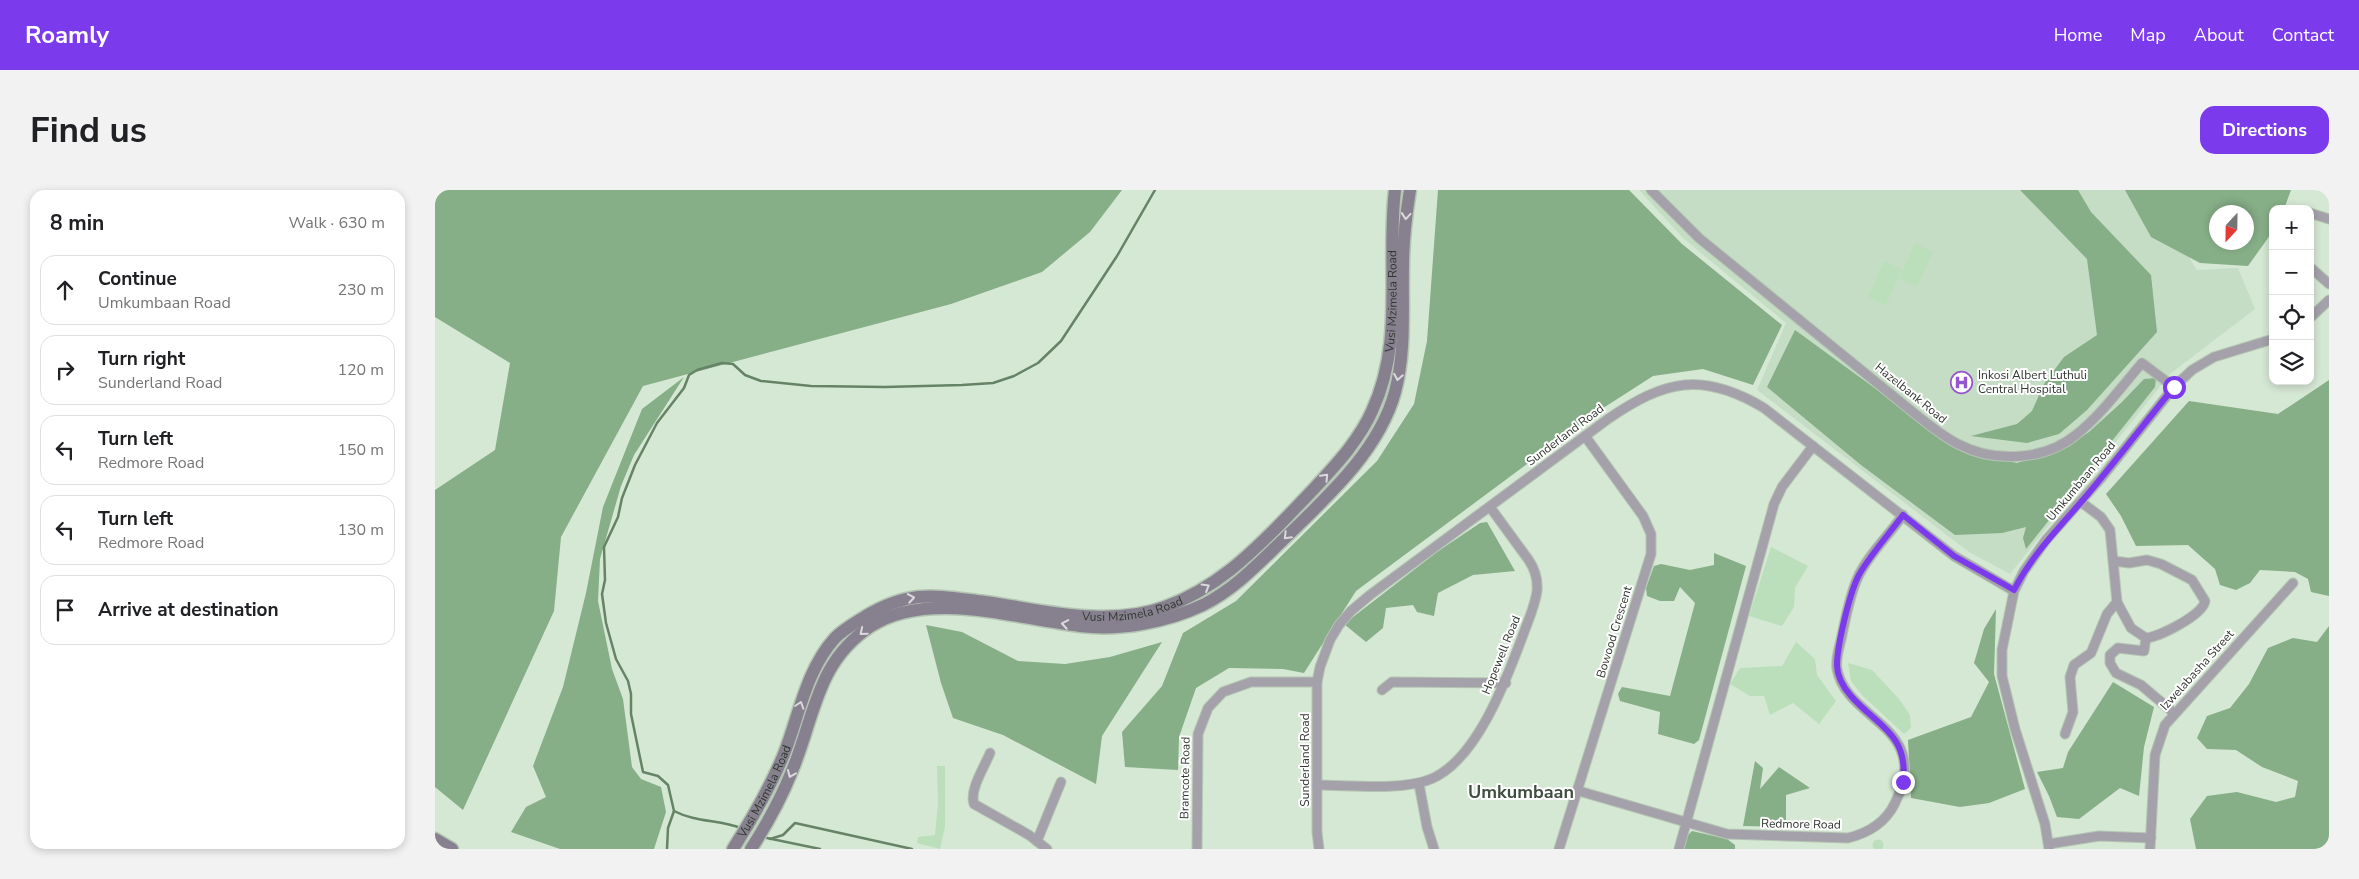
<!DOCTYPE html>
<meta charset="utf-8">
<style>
body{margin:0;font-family:"Nunito Sans",sans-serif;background:#f2f2f2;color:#202124}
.controls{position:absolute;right:15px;top:15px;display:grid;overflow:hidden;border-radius:10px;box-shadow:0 2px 8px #0003}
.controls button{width:45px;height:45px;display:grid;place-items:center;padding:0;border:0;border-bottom:1px solid #e0e0e0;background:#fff;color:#202124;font:25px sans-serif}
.compass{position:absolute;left:1774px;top:15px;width:45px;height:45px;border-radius:50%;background:#fff;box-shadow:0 2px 8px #0003;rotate:202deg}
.stop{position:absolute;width:15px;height:15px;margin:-11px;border:4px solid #7c3aed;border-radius:50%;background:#fff}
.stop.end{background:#7c3aed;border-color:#fff;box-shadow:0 1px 5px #0008}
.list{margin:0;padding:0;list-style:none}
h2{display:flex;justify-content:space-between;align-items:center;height:65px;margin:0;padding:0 20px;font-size:21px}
h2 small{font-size:16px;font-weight:400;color:#757577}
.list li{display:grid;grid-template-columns:32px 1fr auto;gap:15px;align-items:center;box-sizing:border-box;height:70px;margin:0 10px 10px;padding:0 10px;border:1px solid #e0e0e0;border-radius:15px}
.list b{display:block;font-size:19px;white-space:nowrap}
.list p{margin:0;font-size:16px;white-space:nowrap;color:#757577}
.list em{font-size:16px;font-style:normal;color:#757577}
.icon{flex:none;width:28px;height:28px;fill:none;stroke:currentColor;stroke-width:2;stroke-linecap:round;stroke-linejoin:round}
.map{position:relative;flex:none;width:1894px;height:659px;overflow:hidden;border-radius:15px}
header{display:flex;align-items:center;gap:30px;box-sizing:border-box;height:70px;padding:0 25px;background:#7c3aed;color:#fff}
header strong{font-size:24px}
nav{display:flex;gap:28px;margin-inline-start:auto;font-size:18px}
.intro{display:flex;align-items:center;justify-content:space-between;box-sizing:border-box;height:120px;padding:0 30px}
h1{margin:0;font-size:35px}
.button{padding:12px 22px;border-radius:15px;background:#7c3aed;color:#fff;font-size:18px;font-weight:700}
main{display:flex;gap:30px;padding:0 30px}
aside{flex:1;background:#fff;border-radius:15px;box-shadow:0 2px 8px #0003}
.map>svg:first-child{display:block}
</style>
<header>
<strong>Roamly</strong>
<nav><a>Home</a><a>Map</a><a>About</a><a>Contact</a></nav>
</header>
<div class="intro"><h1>Find us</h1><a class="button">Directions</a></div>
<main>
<aside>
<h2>8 min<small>Walk · 630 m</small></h2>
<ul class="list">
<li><svg class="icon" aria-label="ahead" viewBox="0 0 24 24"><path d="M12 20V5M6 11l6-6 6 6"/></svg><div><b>Continue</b><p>Umkumbaan Road</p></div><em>230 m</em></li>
<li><svg class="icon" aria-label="right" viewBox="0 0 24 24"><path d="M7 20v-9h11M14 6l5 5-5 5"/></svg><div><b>Turn right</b><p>Sunderland Road</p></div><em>120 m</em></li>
<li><svg class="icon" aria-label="left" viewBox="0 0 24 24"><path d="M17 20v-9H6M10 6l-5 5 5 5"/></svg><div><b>Turn left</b><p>Redmore Road</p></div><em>150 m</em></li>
<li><svg class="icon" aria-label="left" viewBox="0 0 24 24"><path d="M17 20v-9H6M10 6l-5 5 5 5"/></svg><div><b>Turn left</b><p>Redmore Road</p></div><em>130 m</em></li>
<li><svg class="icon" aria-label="arrive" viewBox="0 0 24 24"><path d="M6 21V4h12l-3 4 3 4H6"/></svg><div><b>Arrive at destination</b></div></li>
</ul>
</aside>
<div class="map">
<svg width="1894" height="659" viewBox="0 0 1894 659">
<rect width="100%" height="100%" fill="#d5e8d4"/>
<!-- built -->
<polygon fill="#c5ddc5" points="1204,0 1712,0 1762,80 1803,78 1820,119 1735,184 1575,384 1534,362 1322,200 1351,133 1249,49"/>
<!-- green -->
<g fill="#bbdfbb">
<polygon points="1480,53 1498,62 1482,97 1464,89"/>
<polygon points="1449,71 1467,79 1451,115 1433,107"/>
<polygon points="1336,357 1373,376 1360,398 1359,417 1347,436 1314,426"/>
<polygon points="1361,452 1380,469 1382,485 1401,511 1384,534 1358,513 1335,525 1329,506 1315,506 1295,494 1305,478 1347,476"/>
<polygon points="1413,473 1437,480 1464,509 1475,525 1476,538 1469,544 1427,505 1416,491"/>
<polygon points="502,576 510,576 510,637 505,659 482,653 483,647 500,645 503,613"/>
<circle cx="1443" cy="655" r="5.5"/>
</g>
<!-- forest -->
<g fill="#86ae87" fill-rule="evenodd">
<polygon points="0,0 687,0 655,42 607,82 516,114 208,196 126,347 119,421 28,620 0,597 0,300 60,260 75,173 0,127"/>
<polygon points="1003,0 1194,0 1247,54 1347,135 1318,195 1268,179 1218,186 1162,222 921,401 869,483 848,479 794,478 761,498 744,547 743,580 690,577 687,542 727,496 748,443 801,411 942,271 979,214 992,151"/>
<polygon points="1585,0 1643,0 1656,22 1716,85 1722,142 1652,220 1624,244 1592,253 1536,246 1582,234 1597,221 1609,194 1629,167 1662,145 1652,69"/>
<path d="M1690,0h166l-7,19h-11v22l-25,35 -48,-3 -49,-26zM1782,22h30v30h-30z"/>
<polygon points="1360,140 1526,261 1582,273 1629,258 1654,242 1687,212 1709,189 1721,188 1720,197 1591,359 1588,348 1591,337 1567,343 1520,345 1426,275 1332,197"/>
<polygon points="249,187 199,265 186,296 165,369 163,411 177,479 188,509 197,577 206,589 226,597 231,622 219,659 125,659 76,642 91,617 111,607 98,576 128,497 151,403 168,317 207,219"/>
<polygon points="1894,190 1894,406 1876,402 1873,389 1860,382 1825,380 1815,393 1801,400 1785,395 1780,379 1753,355 1701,356 1686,326 1671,304 1754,211 1843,224"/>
<polygon points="1052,332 1080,381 1038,385 1003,403 999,426 982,422 978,415 951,418 948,438 931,452 909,434 1002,362 1045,333"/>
<polygon points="1279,363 1311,376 1264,550 1259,554 1223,544 1225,522 1185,511 1183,504 1187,497 1235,506 1260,413 1245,397 1239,411 1225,411 1212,406 1211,398 1219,376 1226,374 1255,380 1279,375"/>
<polygon points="1561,419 1559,484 1590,599 1554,613 1525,617 1476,608 1473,550 1536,527 1554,492 1539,473 1549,439"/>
<polygon points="491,435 527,442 583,471 630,474 675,467 727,452 667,546 661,594 568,545 518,528 506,493"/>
<polygon points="1894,436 1894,659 1761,659 1755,629 1772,606 1802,602 1841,612 1860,607 1863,591 1827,577 1801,560 1772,559 1762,548 1772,526 1795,518 1814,494 1833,458 1858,448 1882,452"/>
<polygon points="1678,492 1719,517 1709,557 1704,606 1685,598 1644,629 1622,627 1614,606 1602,582 1628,578 1633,562"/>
<polygon points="1320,571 1328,578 1325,599 1344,577 1375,598 1351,605 1351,637 1308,636"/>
<polygon points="1257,641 1292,649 1300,655 1300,659 1249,659 1252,646"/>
</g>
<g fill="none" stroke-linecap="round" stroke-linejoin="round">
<!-- stream -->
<g stroke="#668366" stroke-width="2.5">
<path d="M306,638c-22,-8 -46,-6 -67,-17l-6,-26 -10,-9 -15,-4 -12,-58v-20l-3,-13 -12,-22 -10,-36 -4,-29 3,-14 -1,-33 14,-30 4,-19 13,-33 22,-42 27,-35 5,-13 8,-5 25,-7 11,1 12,11 16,6 50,5 74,1 77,-2 31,-2 21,-7 24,-13 23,-22 56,-85 38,-66"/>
<polyline points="327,647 385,659"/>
<polyline points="335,649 348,645 360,633 477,659"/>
<polyline points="232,659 233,638 239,621"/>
</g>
<defs>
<g id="street">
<path d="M1216,0l48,48 215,175c14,11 28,23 44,31 36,19 87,17 119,-10 25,-20 44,-47 65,-71l32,24"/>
<polyline points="1875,23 1894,29"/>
<polyline points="1875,77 1894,94"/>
<polyline points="1875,128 1894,110"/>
<path d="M1679,371l15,2 18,-3 14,4 31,16 13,21c-2,14 -46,36 -59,37l-15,-10 -14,-26"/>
<polyline points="1711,448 1709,461 1683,458 1675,465 1675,473 1681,483 1706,495 1739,523"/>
<polyline points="947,500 957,492 1071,493"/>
<polyline points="1630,544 1638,522 1635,487 1639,475 1656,463 1672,424 1682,412 1675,340 1666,327 1646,312"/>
<path d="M555,563c-5,13 -21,37 -16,51l55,31 18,14"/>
<polyline points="984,594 992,637 999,659"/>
<path d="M882,595c32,0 86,6 114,-6 46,-19 76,-101 92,-144 5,-14 12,-29 14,-44 1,-12 -2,-22 -9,-32l-38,-52"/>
<path d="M1144,601l148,43 121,4c20,-5 38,-16 47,-35 38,-77 -49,-82 -58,-134 -2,-11 3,-23 5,-34 4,-19 8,-41 16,-58 10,-22 31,-42 45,-62"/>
<polyline points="602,651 626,592"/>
<polyline points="1614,654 1664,646 1716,648"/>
<polyline points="762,659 763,544 773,518 788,502 816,492 882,492"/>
<path d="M884,659l-2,-17v-150l3,-15 10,-27 9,-15 12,-14 19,-16 238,-176c57,-39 94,-48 156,-11l190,148 60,35"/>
<polyline points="1124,659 1216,364 1216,344 1208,326 1150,246"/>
<polyline points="1244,659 1339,314 1347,297 1378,256"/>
<polyline points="1614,659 1610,634 1580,539 1567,486 1567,460 1579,401 1589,381 1611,350 1667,287 1739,197 1757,180 1779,167 1838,149"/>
<polyline points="1715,659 1720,565 1730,535 1858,393"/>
</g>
<g id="secondary">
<polyline points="0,649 17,659"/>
<path id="s1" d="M298,659c19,-30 37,-61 51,-95 15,-38 22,-84 51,-116 9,-9 20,-15 31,-22 46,-27 69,-20 119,-14 58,8 123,26 180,5 50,-18 85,-52 122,-90 21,-22 42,-43 61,-67 9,-12 18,-25 24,-39 33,-70 14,-147 23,-221"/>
<path d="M316,659c16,-25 30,-50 41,-78 23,-55 24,-109 79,-145 58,-37 145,-7 209,0 40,5 87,-4 123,-21 32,-16 56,-42 81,-66 42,-41 95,-88 111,-147 11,-41 7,-84 8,-126 0,-25 3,-51 7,-76"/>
</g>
</defs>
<!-- street casing -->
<use href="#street" stroke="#b4c5b3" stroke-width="11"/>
<!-- secondary casing -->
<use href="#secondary" stroke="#b4c5b3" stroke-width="15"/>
<!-- street -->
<use href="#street" stroke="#a5a1aa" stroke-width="9"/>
<!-- secondary -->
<use href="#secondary" stroke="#87818f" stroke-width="12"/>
</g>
<!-- one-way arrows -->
<defs><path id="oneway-chevron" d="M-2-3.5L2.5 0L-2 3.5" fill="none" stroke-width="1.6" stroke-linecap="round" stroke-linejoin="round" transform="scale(1.25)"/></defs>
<g stroke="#dbd9dd">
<use href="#oneway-chevron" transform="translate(971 26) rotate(95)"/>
<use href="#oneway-chevron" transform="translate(963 187) rotate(100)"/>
<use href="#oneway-chevron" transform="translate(890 287) rotate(-47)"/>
<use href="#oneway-chevron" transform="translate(852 346) rotate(135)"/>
<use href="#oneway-chevron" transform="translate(771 397) rotate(-31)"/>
<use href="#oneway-chevron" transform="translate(476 408) rotate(-10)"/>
<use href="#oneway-chevron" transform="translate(630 434) rotate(-170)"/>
<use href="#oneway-chevron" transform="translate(428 442) rotate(141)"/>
<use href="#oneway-chevron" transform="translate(365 515) rotate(-72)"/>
<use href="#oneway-chevron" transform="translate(356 584) rotate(113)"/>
</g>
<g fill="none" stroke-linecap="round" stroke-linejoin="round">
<!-- route -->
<path stroke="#7c3aed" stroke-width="6" d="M1468,592c6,-48 -26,-56 -52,-86 -7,-8 -14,-20 -14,-31 0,-19 13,-75 23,-92 12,-20 29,-39 43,-58l51,41 60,34c19,-37 47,-64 74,-96 29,-35 57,-71 86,-107"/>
</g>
<!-- icons -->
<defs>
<symbol id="hospital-ring" viewBox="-11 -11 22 22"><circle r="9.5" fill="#fff" stroke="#9556cd" stroke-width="1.5"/><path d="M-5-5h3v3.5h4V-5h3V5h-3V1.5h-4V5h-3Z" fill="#9556cd"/></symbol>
</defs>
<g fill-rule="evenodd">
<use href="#hospital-ring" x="1514" y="180" width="25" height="25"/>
</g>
<g text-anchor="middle" stroke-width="4" stroke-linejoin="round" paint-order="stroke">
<!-- street labels -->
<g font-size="12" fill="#2f372f" stroke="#fff">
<text dy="4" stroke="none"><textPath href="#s1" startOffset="981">Vusi Mzimela Road</textPath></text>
<text transform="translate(1476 203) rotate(39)" y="4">Hazelbank Road</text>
<text transform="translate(1130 245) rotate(-37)" y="4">Sunderland Road</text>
<text transform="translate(1646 291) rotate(-50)" y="4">Umkumbaan Road</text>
<text dy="4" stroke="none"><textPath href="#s1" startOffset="546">Vusi Mzimela Road</textPath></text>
<text transform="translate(1179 442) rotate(-73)" y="4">Bowood Crescent</text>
<text transform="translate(1066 465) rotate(-68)" y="4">Hopewell Road</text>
<text transform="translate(1762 480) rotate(-48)" y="4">Izwelabasha Street</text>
<text transform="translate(870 570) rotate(-90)" y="4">Sunderland Road</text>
<text transform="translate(750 588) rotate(-89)" y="4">Bramcote Road</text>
<text dy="4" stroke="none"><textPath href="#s1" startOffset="66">Vusi Mzimela Road</textPath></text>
<text transform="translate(1366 634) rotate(1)" y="4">Redmore Road</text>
</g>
<!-- poi labels -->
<g font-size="12" fill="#2f372f" stroke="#fff" text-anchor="start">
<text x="1543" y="189">Inkosi Albert Luthuli<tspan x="1543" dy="14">Central Hospital</tspan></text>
</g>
<!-- district labels -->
<g font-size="18" font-weight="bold" fill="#3e4e3f" stroke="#fff">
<text x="1086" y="608">Umkumbaan</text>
</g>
</g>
</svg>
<div class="controls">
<button>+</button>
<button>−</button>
<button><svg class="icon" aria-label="locate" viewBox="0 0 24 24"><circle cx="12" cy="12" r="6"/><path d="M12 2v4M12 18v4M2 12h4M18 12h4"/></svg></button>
<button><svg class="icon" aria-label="layers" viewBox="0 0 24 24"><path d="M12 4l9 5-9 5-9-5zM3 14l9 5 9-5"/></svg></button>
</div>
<svg class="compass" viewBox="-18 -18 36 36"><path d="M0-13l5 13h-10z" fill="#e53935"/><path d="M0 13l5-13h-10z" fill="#757577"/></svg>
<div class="stop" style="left:1739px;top:197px"></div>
<div class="stop end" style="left:1468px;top:592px"></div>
</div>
</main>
